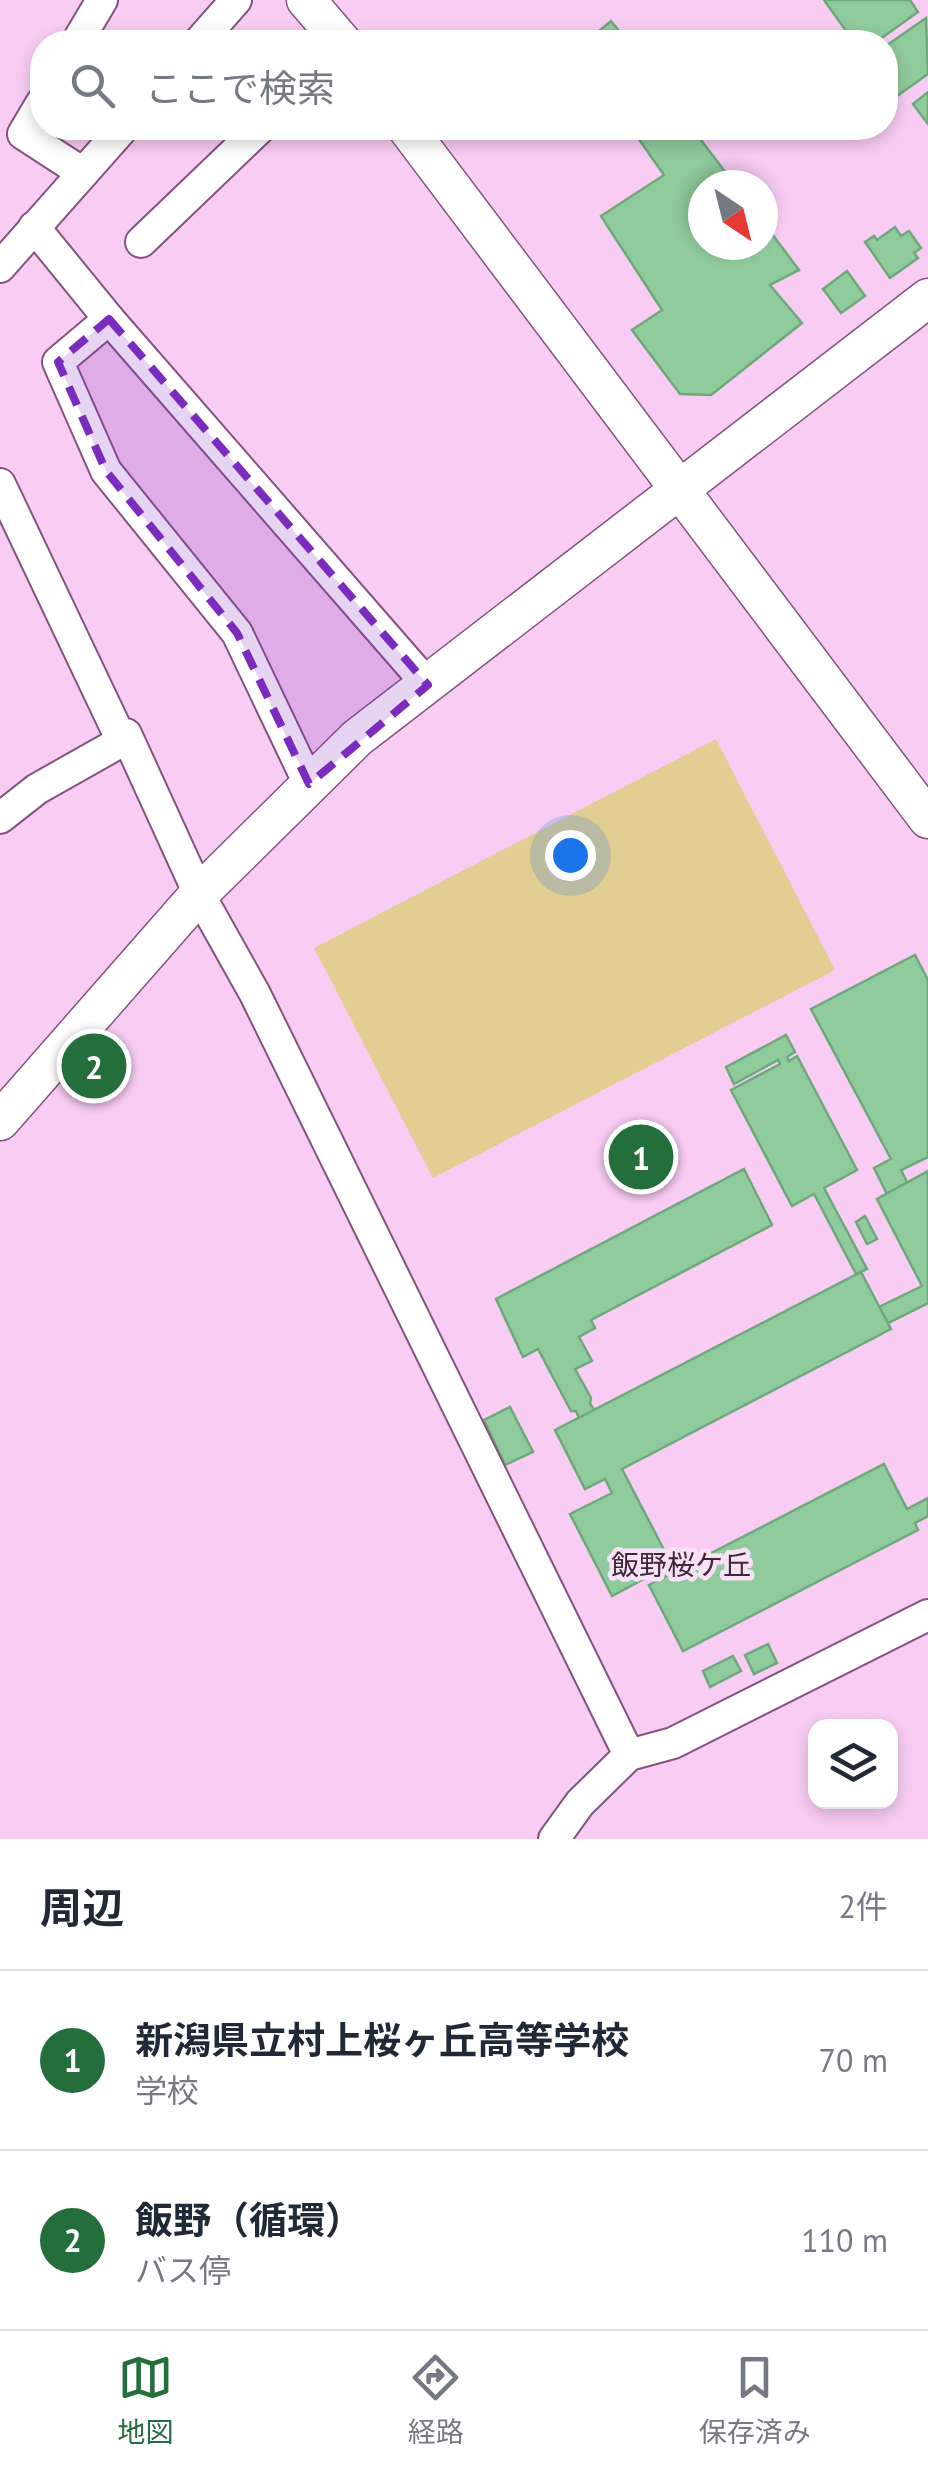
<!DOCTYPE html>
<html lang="ja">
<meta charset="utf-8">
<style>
body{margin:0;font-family:"PT Sans","Noto Sans JP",sans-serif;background:#f6f6f7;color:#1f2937}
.controls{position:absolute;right:30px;bottom:30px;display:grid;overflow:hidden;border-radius:20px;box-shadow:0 5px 15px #0003}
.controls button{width:90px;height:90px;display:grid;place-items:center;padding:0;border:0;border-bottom:2px solid #e0e1e3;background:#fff;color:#1f2937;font:50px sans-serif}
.compass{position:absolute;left:688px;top:170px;width:90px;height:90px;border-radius:50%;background:#fff;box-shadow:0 5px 15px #0003;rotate:145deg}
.you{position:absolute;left:570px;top:855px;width:35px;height:35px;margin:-25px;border:8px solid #fff;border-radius:50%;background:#1a73e8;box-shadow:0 0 0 15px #1a73e833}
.badge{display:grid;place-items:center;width:65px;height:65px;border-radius:50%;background:#246e3c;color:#fff;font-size:32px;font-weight:700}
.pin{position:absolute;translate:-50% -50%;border:5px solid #fff;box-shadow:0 2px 10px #0006}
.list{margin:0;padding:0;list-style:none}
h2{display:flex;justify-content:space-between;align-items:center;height:130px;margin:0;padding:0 40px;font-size:42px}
h2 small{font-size:32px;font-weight:400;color:#747a83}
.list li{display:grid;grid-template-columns:65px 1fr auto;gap:30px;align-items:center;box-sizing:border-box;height:180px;padding:0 40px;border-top:2px solid #e0e1e3}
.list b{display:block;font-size:38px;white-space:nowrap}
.list p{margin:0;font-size:32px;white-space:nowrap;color:#747a83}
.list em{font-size:32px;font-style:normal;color:#747a83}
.icon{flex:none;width:55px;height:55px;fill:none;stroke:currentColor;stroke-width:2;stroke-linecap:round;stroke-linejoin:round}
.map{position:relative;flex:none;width:928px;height:1839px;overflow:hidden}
.search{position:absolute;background:#fff;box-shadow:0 5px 15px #0003;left:30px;right:30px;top:30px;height:110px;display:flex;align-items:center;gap:25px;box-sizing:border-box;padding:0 35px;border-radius:40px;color:#747a83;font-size:38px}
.sheet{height:490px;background:#fff}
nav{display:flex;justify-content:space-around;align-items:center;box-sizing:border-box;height:140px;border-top:2px solid #e0e1e3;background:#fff;font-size:28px;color:#747a83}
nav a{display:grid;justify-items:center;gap:5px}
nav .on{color:#246e3c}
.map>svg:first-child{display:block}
</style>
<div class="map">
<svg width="928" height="1839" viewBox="0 0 928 1839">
<rect width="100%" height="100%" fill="#f9ccf3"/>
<!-- green -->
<polygon fill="#e2cd93" points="716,739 835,970 433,1178 314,948"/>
<!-- building -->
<g fill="#90cb9d" stroke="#6ea97c" stroke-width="2.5">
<polygon points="824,0 910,0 918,12 876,42 854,42"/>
<polygon points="926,18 928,74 897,96 886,80 886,46"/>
<polygon points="611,21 628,42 586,42"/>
<polygon points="928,92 928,124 913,104"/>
<polygon points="631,128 692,128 735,185 703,185 703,245 763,245 763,222 799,270 770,285 802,323 711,395 680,394 632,330 662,310 601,216 664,175"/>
<polygon points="895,227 901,236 909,231 921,248 914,253 918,258 890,278 865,242 874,236 877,240"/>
<polygon points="847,271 865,296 841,313 823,289"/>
<polygon points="915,955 928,980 928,1157 901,1170 907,1182 887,1194 874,1168 891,1159 811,1009"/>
<polygon points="786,1035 795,1052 787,1057 789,1061 797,1056 857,1170 824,1188 867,1269 856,1274 814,1194 792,1206 731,1090 780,1064 778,1060 734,1084 726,1067"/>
<polygon points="744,1169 772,1225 591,1320 595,1328 579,1337 592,1361 575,1369 591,1398 590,1403 594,1410 579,1418 576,1411 571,1411 538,1349 523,1357 496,1299"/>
<polygon points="928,1171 928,1303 888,1323 879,1307 922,1286 877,1199"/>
<polygon points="865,1216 877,1239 867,1244 856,1222"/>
<polygon points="861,1272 891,1329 622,1469 675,1571 658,1580 655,1573 612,1596 570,1514 612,1493 605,1479 585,1489 555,1430"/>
<polygon points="510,1407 533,1452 505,1465 484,1420"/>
<polygon points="884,1464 907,1509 928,1498 928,1516 915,1523 918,1530 683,1651 649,1585"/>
<polygon points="768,1644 777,1663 754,1674 745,1655"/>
<polygon points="733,1656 741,1671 710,1687 703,1671"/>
</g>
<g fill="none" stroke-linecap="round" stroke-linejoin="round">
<defs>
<g id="minor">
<polyline points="77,42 102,0"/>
<polyline points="199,42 236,0"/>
<polyline points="42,102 23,134 83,173"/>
<polyline points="34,227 109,319 428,685"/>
<polyline points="141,242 260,128"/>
<polyline points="0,267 123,128"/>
<polyline points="109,319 58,362 106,471 237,633 309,784"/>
<polyline points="0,484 122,741 126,734 199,894 255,994 629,1755"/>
<polyline points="0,818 37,789 122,741"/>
<polyline points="554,1839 580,1803 629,1755 673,1743 928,1615"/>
</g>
<g id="tertiary">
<polyline points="306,0 342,42"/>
<polyline points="407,128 928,819"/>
<polyline points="0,1121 199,894 357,738 928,298"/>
</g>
</defs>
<!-- minor casing -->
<use href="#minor" stroke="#84537f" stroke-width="34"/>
<!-- tertiary casing -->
<use href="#tertiary" stroke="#84537f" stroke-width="41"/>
<!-- minor -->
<use href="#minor" stroke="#fff" stroke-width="30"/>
<!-- tertiary -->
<use href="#tertiary" stroke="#fff" stroke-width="38"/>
</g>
<!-- marked area -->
<path fill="#7b2cbf" fill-opacity="0.2" stroke="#7b2cbf" stroke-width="8" stroke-dasharray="20 12" stroke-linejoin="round" d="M109,319l319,366 -119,99 -72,-151 -131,-162 -48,-109z"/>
<g text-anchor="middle" stroke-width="9" stroke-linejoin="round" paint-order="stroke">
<!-- neighbourhood labels -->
<g font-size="28" fill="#3d273a" stroke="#f8e1f5">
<text x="681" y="1575">飯野桜ケ丘</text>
</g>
</g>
</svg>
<div class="controls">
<button><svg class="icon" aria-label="layers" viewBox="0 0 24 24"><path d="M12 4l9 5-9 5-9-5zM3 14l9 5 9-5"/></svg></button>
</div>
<svg class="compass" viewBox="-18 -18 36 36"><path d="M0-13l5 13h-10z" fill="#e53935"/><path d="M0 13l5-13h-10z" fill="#747a83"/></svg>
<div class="you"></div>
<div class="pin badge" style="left:641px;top:1157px">1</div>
<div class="pin badge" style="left:94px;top:1066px">2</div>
<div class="search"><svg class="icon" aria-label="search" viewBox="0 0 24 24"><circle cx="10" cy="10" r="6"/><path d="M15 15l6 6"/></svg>ここで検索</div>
</div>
<section class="sheet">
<h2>周辺<small>2件</small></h2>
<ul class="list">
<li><span class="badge">1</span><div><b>新潟県立村上桜ヶ丘高等学校</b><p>学校</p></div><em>70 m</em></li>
<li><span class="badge">2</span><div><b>飯野（循環）</b><p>バス停</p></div><em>110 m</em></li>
</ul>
</section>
<nav>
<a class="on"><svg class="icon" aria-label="map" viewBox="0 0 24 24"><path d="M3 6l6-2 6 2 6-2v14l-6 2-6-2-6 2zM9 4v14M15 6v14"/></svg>地図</a>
<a><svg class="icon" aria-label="directions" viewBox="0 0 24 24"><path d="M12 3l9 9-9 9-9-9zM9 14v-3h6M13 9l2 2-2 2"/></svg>経路</a>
<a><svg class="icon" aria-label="saved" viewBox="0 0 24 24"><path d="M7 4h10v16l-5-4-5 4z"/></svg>保存済み</a>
</nav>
